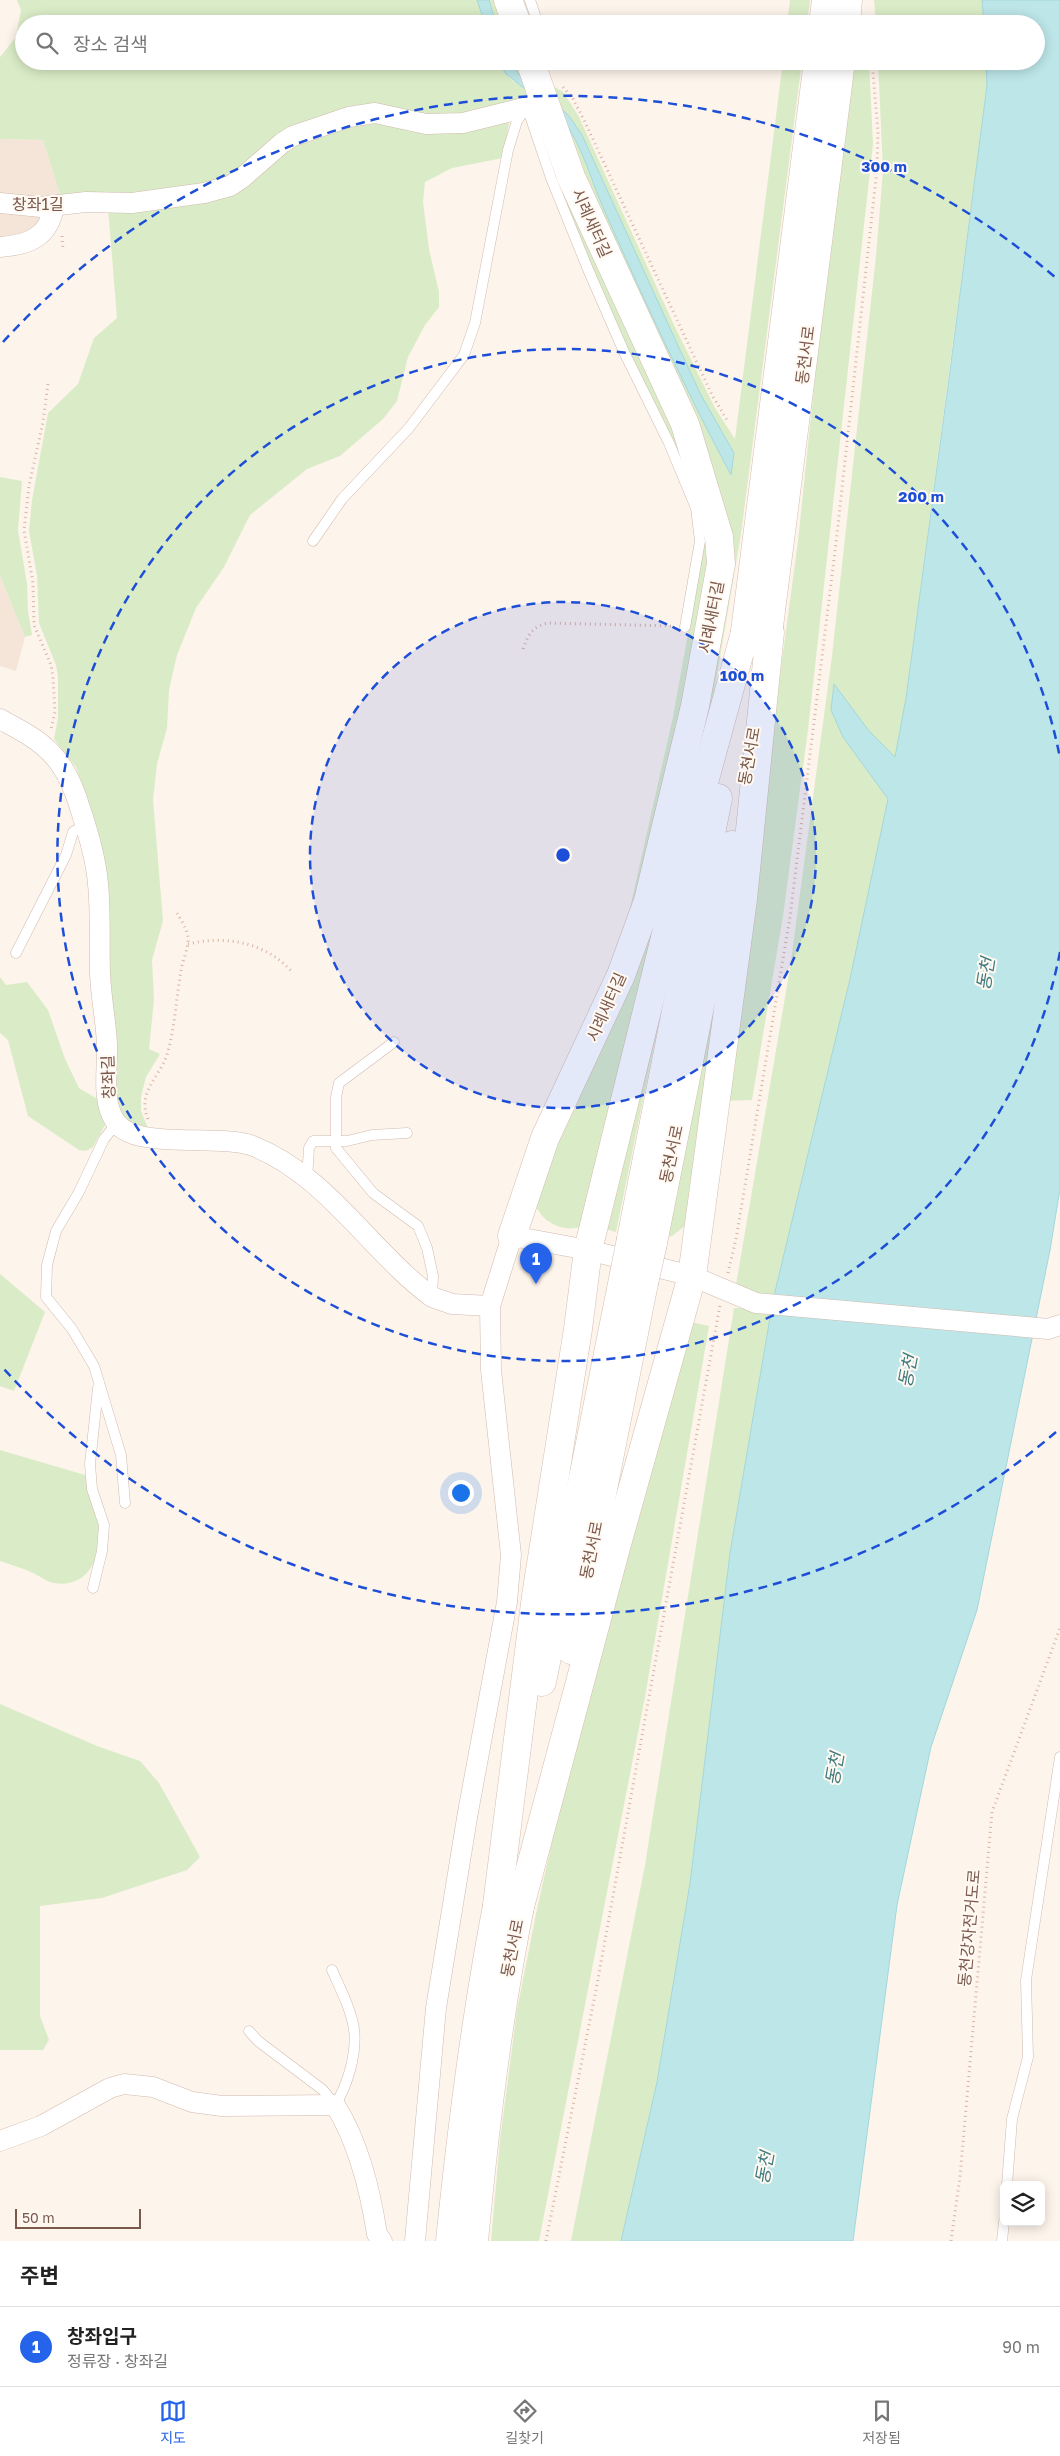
<!DOCTYPE html>
<html lang="ko">
<meta charset="utf-8">
<style>
body{margin:0;font-family:"Golos Text","Noto Sans KR",sans-serif;background:#f6f6f6;color:#222}
.controls{position:absolute;right:15px;bottom:15px;display:grid;overflow:hidden;border-radius:8px;box-shadow:0 2px 12px #0003}
.controls button{width:45px;height:45px;display:grid;place-items:center;padding:0;border:0;border-bottom:1px solid #e0e0e0;background:#fff;color:#222;font:25px sans-serif}
.scale{position:absolute;left:15px;bottom:12px;width:126px;box-sizing:border-box;padding-left:5px;border:2px solid #7a584c;border-top:0;font-size:14px;line-height:18px;white-space:nowrap;color:#7a584c;-webkit-text-stroke:4px #fff9f2;paint-order:stroke}
.you{position:absolute;left:460px;top:1492px;width:18px;height:18px;margin:-12px;border:4px solid #fff;border-radius:50%;background:#1a73e8;box-shadow:0 0 0 8px #1a73e833}
.badge{display:grid;place-items:center;width:32px;height:32px;border-radius:50%;background:#2563eb;color:#fff;font-size:16px;font-weight:700}
.pin{position:absolute;translate:-50% -41px;filter:drop-shadow(0 1px 2px #0008)}
.pin::after{content:'';position:absolute;top:26px;width:18px;height:15px;background:inherit;clip-path:polygon(0 0,100% 0,50% 100%)}
.list{margin:0;padding:0;list-style:none}
h2{display:flex;justify-content:space-between;align-items:center;height:65px;margin:0;padding:0 20px;font-size:21px}
h2 small{font-size:16px;font-weight:400;color:#767676}
.list li{display:grid;grid-template-columns:32px 1fr auto;gap:15px;align-items:center;box-sizing:border-box;height:80px;padding:0 20px;border-top:1px solid #e0e0e0}
.list b{display:block;font-size:19px;white-space:nowrap}
.list p{margin:0;font-size:16px;white-space:nowrap;color:#767676}
.list em{font-size:16px;font-style:normal;color:#767676}
.icon{flex:none;width:28px;height:28px;fill:none;stroke:currentColor;stroke-width:2;stroke-linecap:round;stroke-linejoin:round}
.map{position:relative;flex:none;width:1060px;height:2241px;overflow:hidden}
.search{position:absolute;background:#fff;box-shadow:0 2px 12px #0003;left:15px;right:15px;top:15px;height:55px;display:flex;align-items:center;gap:12px;box-sizing:border-box;padding:0 18px;border-radius:28px;color:#767676;font-size:19px}
.sheet{height:145px;background:#fff}
nav{display:flex;justify-content:space-around;align-items:center;box-sizing:border-box;height:70px;border-top:1px solid #e0e0e0;background:#fff;font-size:14px;color:#767676}
nav a{display:grid;justify-items:center;gap:2px}
nav .on{color:#2563eb}
.map>svg:first-child{display:block}
</style>
<div class="map">
<svg width="1060" height="2241" viewBox="0 0 1060 2241">
<rect width="100%" height="100%" fill="#fdf4eb"/>
<!-- residential -->
<g fill="#f5e5d8">
<polygon points="0,139 43,140 61,198 62,212 0,255"/>
<polygon points="0,576 25,637 16,671 0,666"/>
</g>
<!-- green -->
<g fill="#daecc7">
<polygon points="17,0 477,0 485,24 24,24 24,61 498,61 506,74 514,82 521,77 509,61 521,61 530,98 450,118 376,108 204,188 61,198 43,140 0,139 0,57 16,37 21,10"/>
<polygon points="489,0 499,0 507,24 496,24"/>
<polygon points="790,0 810,0 807,24 787,24"/>
<polygon points="874,0 982,0 984,24 876,24"/>
<path d="M783,61h19l-61,473 -32,188 -128,505c-22,6 -44,-8 -48,-30l59,-137 136,-478 -104,-312 -60,-147c21,27 29,62 43,93 41,86 78,174 124,258l3,-21 -33,-58 -21,-45 -98,-215 -13,-19 -14,-14 -5,-18 13,8 15,23 96,210 41,83 20,31z"/>
<polygon points="853,61 869,61 873,144 808,730 783,916 752,1100 723,1101 798,541 820,330"/>
<polygon points="878,61 986,61 987,85 906,698 895,757 869,731 834,685 831,711 888,799 850,979 773,1300 730,1553 690,1883 657,2082 621,2241 571,2241 645,1865 734,1308 752,1308 736,1285 790,968 832,656 876,256 883,171"/>
<path d="M506,119l3,4 -6,35 -51,10 -27,14 -2,20 6,47 10,43v15l-14,18 -17,32 -11,44 -14,18 -43,37 -33,13 -57,46 -26,52 -28,41 -19,47 -8,35 -2,38 -10,36 -4,35 10,122 -11,39 2,40 -5,49 11,5 -14,23 -5,20v14l7,17c-17,-1 -28,-13 -32,-29l-25,-289 -15,-43 -22,-28 4,-21v-41l-2,-12 -17,-42 -2,-47 -8,-45 3,-31 16,-87 30,-29 16,-46 23,-20 -9,-110 94,-12 82,-49 77,-26z"/>
<polygon points="536,120 678,430 711,549 693,659 646,869 625,930 673,717 689,628 703,530 548,163"/>
<polygon points="0,477 22,481 18,530 27,584 28,611 32,635 25,637 0,576"/>
<polygon points="726,935 685,1226 672,1236 664,1237"/>
<polygon points="672,958 616,1232 605,1229"/>
<polygon points="0,977 6,985 27,982 48,1010 65,1059 79,1088 99,1100 105,1125 93,1147 86,1151 79,1150 28,1116 8,1040 0,1033"/>
<polygon points="0,1274 45,1312 14,1391 0,1386"/>
<polygon points="691,1322 709,1326 645,1697 539,2241 491,2241 500,2140 517,2010 537,1909 567,1775"/>
<path d="M0,1450l85,25c5,15 11,32 14,48 5,31 -10,66 -45,60 -7,-1 -14,-7 -21,-10 -10,-5 -22,-8 -33,-12z"/>
<polygon points="0,1704 97,1746 140,1761 159,1783 200,1857 187,1870 102,1898 40,1906 40,2016 49,2040 43,2050 0,2050"/>
</g>
<!-- water -->
<g fill="#bde6e9" stroke="#a3d7db">
<polygon points="477,0 489,0 496,24 485,24"/>
<polygon points="982,0 1060,0 1060,1189 1050,1250 977,1610 931,1747 897,1905 853,2241 621,2241 657,2082 690,1883 730,1553 773,1300 850,979 888,799 843,737 831,710 834,684 869,731 895,757 906,698 950,371 987,85 986,61 1036,61 1036,24 984,24"/>
<polygon points="498,61 509,61 521,77 525,89 506,74"/>
<path d="M555,102l14,14 13,19 98,215 21,45 33,58 -3,22c-47,-88 -89,-179 -129,-270 -8,-18 -13,-36 -21,-53 -7,-18 -19,-32 -26,-50z"/>
</g>
<g fill="none" stroke-linecap="round" stroke-linejoin="round">
<defs>
<g id="lane">
<polyline points="530,0 538,24"/>
<polyline points="527,107 551,178 587,267 624,352 669,443 696,508 700,541 685,627"/>
<polyline points="313,541 342,499 409,428 464,355 475,323 508,150 517,121 525,109"/>
<polyline points="16,953 66,855 73,832 86,824"/>
<polyline points="394,1042 339,1083 336,1097 336,1148 373,1193 418,1226 427,1248 433,1276 432,1297"/>
<polyline points="116,1124 104,1139 79,1192 56,1231 47,1265 46,1297 72,1329 94,1366 121,1455 125,1503"/>
<polyline points="307,1179 309,1148 313,1141 347,1141 372,1135 407,1133"/>
<polyline points="93,1588 102,1551 104,1525 92,1489 90,1464 98,1388"/>
<path d="M249,2031l9,10 65,49 12,15c13,-20 22,-52 19,-76 -3,-20 -14,-41 -22,-59"/>
<polyline points="1007,2185 1012,2119 1028,2057 1026,1980 1060,1757"/>
<polyline points="1002,2241 1004,2222"/>
</g>
<g id="street">
<polyline points="0,203 41,207 86,202 132,203 204,193 230,186 242,178 282,143 293,136 349,117 375,113 426,124 463,123 544,103"/>
<path d="M0,247c28,-2 49,-9 54,-41"/>
<path d="M0,719c18,10 37,19 51,34 15,15 23,35 29,55 8,24 16,50 18,76 3,30 1,60 2,90 1,24 6,47 7,70 1,24 -6,56 8,77 18,30 103,12 138,25 74,29 117,105 179,151l20,7 38,2"/>
<path d="M0,2141l41,-15 69,-38 14,-4 29,3 39,15 30,4 113,-1c24,38 35,85 42,129l5,7"/>
<polyline points="415,2241 436,2008 468,1812 507,1602 511,1555 491,1370 490,1306 512,1236 588,1250 692,1276 756,1303 1048,1329 1060,1325"/>
</g>
<g id="secondary">
<polyline points="508,0 517,24"/>
<polyline points="823,24 826,0"/>
<polyline points="846,24 848,0"/>
<polyline points="743,647 818,61"/>
<polyline points="766,650 841,61"/>
<polyline points="512,1236 545,1138 621,975 648,901 695,706 721,564 719,537 685,424 571,177 530,61"/>
<polyline points="631,1239 718,798"/>
<polyline points="653,1243 732,845"/>
<polyline points="571,1650 644,1283"/>
<polyline points="542,1682 623,1279"/>
<polyline points="497,1905 536,1596 578,1329 588,1250 697,808 746,629"/>
<polyline points="519,1910 617,1544 692,1276 743,899 770,632"/>
<path d="M450,2241c12,-119 27,-237 51,-355"/>
<path d="M474,2241c11,-118 25,-234 49,-350"/>
</g>
</defs>
<!-- lane casing -->
<use href="#lane" stroke="#d1baaf" stroke-width="11"/>
<!-- street casing -->
<use href="#street" stroke="#d1baaf" stroke-width="21"/>
<!-- secondary casing -->
<use href="#secondary" stroke="#d6bdae" stroke-width="29"/>
<!-- path -->
<g stroke="#dab3a3" stroke-width="3" stroke-dasharray="1 4" stroke-linecap="butt">
<polyline points="563,87 573,99 584,120 712,395 727,420"/>
<polyline points="62,236 63,250"/>
<polyline points="48,384 43,422 29,486 24,530 33,583 34,625 51,665 53,677 55,712 51,730"/>
<path d="M523,649c5,-14 10,-23 25,-26l125,3"/>
<path d="M188,944c38,-9 78,-2 105,29"/>
<path d="M148,1119c-11,-27 11,-41 19,-64 8,-27 9,-56 14,-84 1,-10 8,-23 7,-34 -1,-8 -7,-17 -11,-24"/>
<polyline points="728,1273 736,1239 790,917 836,543 877,169 878,132 872,61"/>
<polyline points="546,2241 596,1990 720,1305"/>
<polyline points="951,2241 960,2177 992,1812 1060,1628"/>
</g>
<!-- lane -->
<use href="#lane" stroke="#fff" stroke-width="10"/>
<!-- street -->
<use href="#street" stroke="#fff" stroke-width="20"/>
<!-- secondary -->
<use href="#secondary" stroke="#fff" stroke-width="28"/>
<defs>
<g id="secondary-bridge">
<polyline points="623,1279 631,1239"/>
<polyline points="644,1283 653,1243"/>
</g>
</defs>
<!-- secondary-bridge casing -->
<use href="#secondary-bridge" stroke="#d6bdae" stroke-width="29" stroke-linecap="butt"/>
<!-- secondary-bridge -->
<use href="#secondary-bridge" stroke="#fff" stroke-width="28"/>
</g>
<!-- distance rings -->
<circle cx="563" cy="855" r="253" fill="#1d4ed8" fill-opacity=".12"/>
<g fill="none" stroke="#1d4ed8" stroke-width="2.5" stroke-dasharray="9 6">
<circle cx="563" cy="855" r="253"/>
<path d="M1060 952A506 506 0 1 1 1060 758"/>
<path d="M1056 1432A759 759 0 0 1 3 1368M3 342A759 759 0 0 1 1056 278"/>
</g>
<g text-anchor="middle" stroke-width="4" stroke-linejoin="round" paint-order="stroke">
<!-- street labels -->
<g font-size="16" fill="#7a584c" stroke="#fff9f2">
<text x="38" y="210">창좌1길</text>
<text transform="translate(592 223) rotate(66)" y="6">시례새터길</text>
<text transform="translate(805 355) rotate(-83)" y="6">동천서로</text>
<text transform="translate(711 617) rotate(-79)" y="6">시례새터길</text>
<text transform="translate(749 756) rotate(-80)" y="6">동천서로</text>
<text transform="translate(606 1007) rotate(-66)" y="6">시례새터길</text>
<text transform="translate(108 1077) rotate(-92)" y="6">창좌길</text>
<text transform="translate(671 1154) rotate(-78)" y="6">동천서로</text>
<text transform="translate(591 1550) rotate(-79)" y="6">동천서로</text>
<text transform="translate(969 1928) rotate(-85)" y="6">동천강자전거도로</text>
<text transform="translate(512 1948) rotate(-79)" y="6">동천서로</text>
</g>
<!-- water labels -->
<g font-size="18" font-style="italic" fill="#3e7b7f" stroke="#fff9f2">
<text transform="translate(986 974) rotate(-81)" y="6">동천</text>
<text transform="translate(908 1371) rotate(-79)" y="6">동천</text>
<text transform="translate(835 1769) rotate(-80)" y="6">동천</text>
<text transform="translate(765 2168) rotate(-80)" y="6">동천</text>
</g>
</g>
<circle cx="563" cy="855" r="8" fill="#1d4ed8" stroke="#fff9f2" stroke-width="2.5"/>
<g font-size="15" text-anchor="middle" font-weight="bold" fill="#1d4ed8" stroke="#fff9f2" stroke-width="4" stroke-linejoin="round" paint-order="stroke">
<text x="884" y="172">300 m</text>
<text x="921" y="502">200 m</text>
<text x="742" y="681">100 m</text>
</g>
</svg>
<div class="controls">
<button><svg class="icon" aria-label="layers" viewBox="0 0 24 24"><path d="M12 4l9 5-9 5-9-5zM3 14l9 5 9-5"/></svg></button>
</div>
<div class="scale">50 m</div>
<div class="you"></div>
<div class="pin badge" style="left:536px;top:1284px">1</div>
<div class="search"><svg class="icon" aria-label="search" viewBox="0 0 24 24"><circle cx="10" cy="10" r="6"/><path d="M15 15l6 6"/></svg>장소 검색</div>
</div>
<section class="sheet">
<h2>주변<small></small></h2>
<ul class="list">
<li><span class="badge">1</span><div><b>창좌입구</b><p>정류장 · 창좌길</p></div><em>90 m</em></li>
</ul>
</section>
<nav>
<a class="on"><svg class="icon" aria-label="map" viewBox="0 0 24 24"><path d="M3 6l6-2 6 2 6-2v14l-6 2-6-2-6 2zM9 4v14M15 6v14"/></svg>지도</a>
<a><svg class="icon" aria-label="directions" viewBox="0 0 24 24"><path d="M12 3l9 9-9 9-9-9zM9 14v-3h6M13 9l2 2-2 2"/></svg>길찾기</a>
<a><svg class="icon" aria-label="saved" viewBox="0 0 24 24"><path d="M7 4h10v16l-5-4-5 4z"/></svg>저장됨</a>
</nav>
